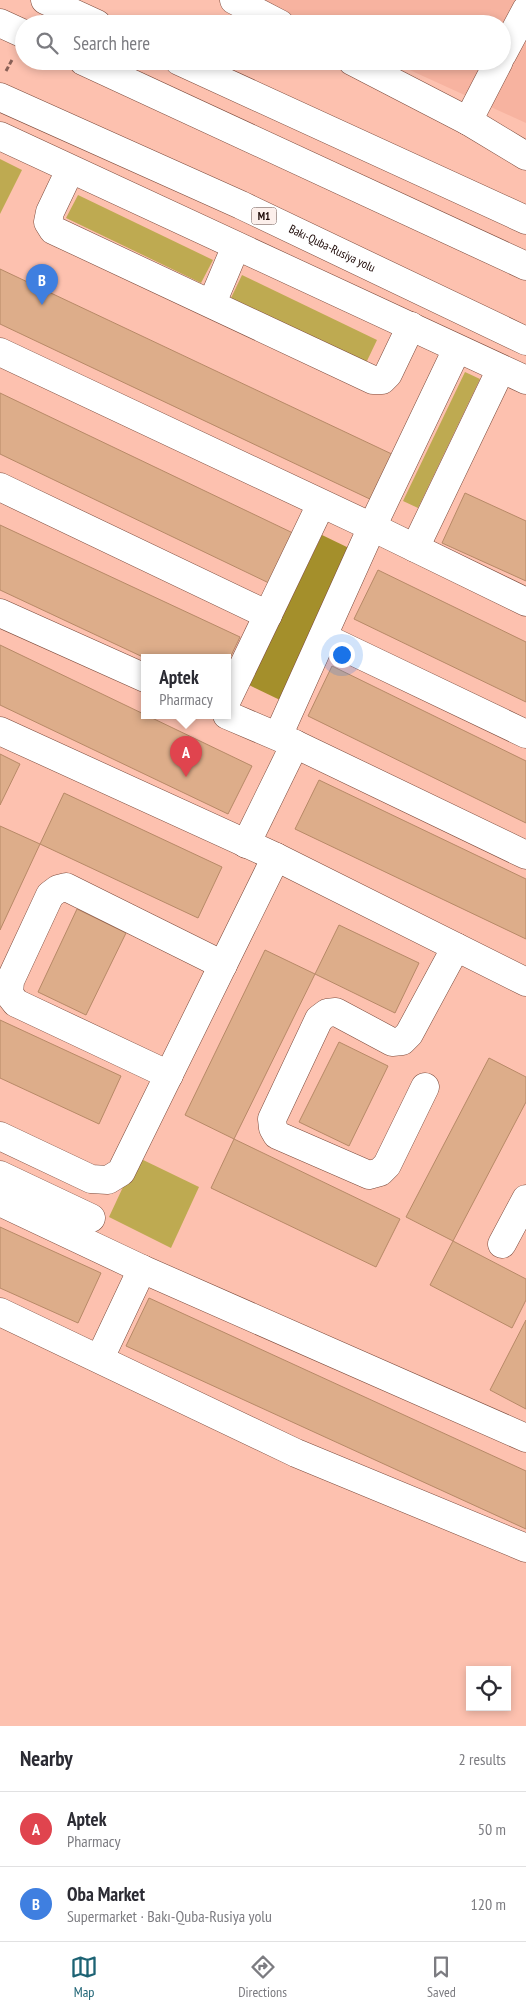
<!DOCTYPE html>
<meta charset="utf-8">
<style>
body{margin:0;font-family:"PT Sans Narrow",sans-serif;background:#f7f7f7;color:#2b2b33}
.controls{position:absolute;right:15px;bottom:15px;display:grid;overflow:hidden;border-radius:0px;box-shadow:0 2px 8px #0003}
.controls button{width:45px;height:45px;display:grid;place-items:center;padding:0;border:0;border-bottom:1px solid #e1e1e2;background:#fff;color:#2b2b33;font:25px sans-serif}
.you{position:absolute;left:341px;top:654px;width:18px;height:18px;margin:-12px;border:4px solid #fff;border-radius:50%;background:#1a73e8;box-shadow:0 0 0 8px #1a73e833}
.badge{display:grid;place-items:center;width:32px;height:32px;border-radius:50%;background:#1d6374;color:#fff;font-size:16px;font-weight:700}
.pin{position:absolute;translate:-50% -41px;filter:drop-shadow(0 1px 2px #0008)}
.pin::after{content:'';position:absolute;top:26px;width:18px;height:15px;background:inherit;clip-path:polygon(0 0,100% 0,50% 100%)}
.popup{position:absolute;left:141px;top:654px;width:90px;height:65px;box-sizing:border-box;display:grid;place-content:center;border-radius:0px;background:#fff;filter:drop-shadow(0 1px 4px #0005);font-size:16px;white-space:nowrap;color:#7c7c81}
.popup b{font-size:19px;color:#2b2b33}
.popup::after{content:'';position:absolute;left:50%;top:100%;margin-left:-10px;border:10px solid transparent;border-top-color:#fff}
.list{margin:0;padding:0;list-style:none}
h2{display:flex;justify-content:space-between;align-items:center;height:65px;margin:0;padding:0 20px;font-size:21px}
h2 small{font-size:16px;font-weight:400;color:#7c7c81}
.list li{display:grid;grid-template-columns:32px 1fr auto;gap:15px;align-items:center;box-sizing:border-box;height:75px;padding:0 20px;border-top:1px solid #e1e1e2}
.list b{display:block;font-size:19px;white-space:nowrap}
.list p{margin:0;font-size:16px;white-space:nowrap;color:#7c7c81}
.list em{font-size:16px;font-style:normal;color:#7c7c81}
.icon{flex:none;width:28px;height:28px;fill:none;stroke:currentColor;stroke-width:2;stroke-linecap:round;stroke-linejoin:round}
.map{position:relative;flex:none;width:526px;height:1726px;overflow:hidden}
.search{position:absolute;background:#fff;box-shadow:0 2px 8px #0003;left:15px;right:15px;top:15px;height:55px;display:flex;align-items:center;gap:12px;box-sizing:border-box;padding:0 18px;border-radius:28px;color:#7c7c81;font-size:19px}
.sheet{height:215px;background:#fff}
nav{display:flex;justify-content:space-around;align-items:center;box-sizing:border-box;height:70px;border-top:1px solid #e1e1e2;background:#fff;font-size:14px;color:#7c7c81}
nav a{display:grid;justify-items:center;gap:2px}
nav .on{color:#1d6374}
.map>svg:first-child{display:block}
</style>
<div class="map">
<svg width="526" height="1726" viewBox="0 0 526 1726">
<rect width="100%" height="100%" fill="#fdc1af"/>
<!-- built -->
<polygon fill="#f7b3a0" points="255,0 526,0 526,123 390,61 502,61 502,24 307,24"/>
<!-- green -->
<g fill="#beaa51">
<polygon points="0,159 22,170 0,214"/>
<polygon points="78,195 213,260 201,283 66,218"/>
<polygon points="242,275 377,340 366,363 231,298"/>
<polygon points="465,372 480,379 418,508 403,501"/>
<polygon points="137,1157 199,1187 171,1248 109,1217"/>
</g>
<!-- forest -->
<polygon fill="#a48f2b" points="322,535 353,550 280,700 249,685"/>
<!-- building -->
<g fill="#ddad8a" stroke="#b78967">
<polygon points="0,269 396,456 374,501 0,324"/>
<polygon points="0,393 295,534 271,584 0,454"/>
<polygon points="465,493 526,521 526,581 442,543"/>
<polygon points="0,525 240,637 227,664 227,658 145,658 0,590"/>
<polygon points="378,570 526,642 526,702 354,619"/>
<polygon points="0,645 252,766 228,814 0,705"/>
<polygon points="332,666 526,761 526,823 308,716"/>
<polygon points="0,754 20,764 0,805"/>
<polygon points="319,780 526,879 526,939 295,829"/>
<polygon points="64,793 222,867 198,918 40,844"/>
<polygon points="0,826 40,844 0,930"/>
<polygon points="77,909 126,933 86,1015 38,992"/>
<polygon points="339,925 419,963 395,1013 315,974"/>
<polygon points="265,950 315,974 234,1139 185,1115"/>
<polygon points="0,1020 121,1076 99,1124 0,1078"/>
<polygon points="339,1042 388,1066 349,1146 299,1122"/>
<polygon points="489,1058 526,1077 526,1102 453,1241 406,1217"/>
<polygon points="234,1139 400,1219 376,1267 211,1188"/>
<polygon points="0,1227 101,1273 78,1323 0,1288"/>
<polygon points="453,1241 526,1279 526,1300 512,1328 430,1285"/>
<polygon points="149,1298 526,1471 526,1529 126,1346"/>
<polygon points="526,1320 526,1409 490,1390"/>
</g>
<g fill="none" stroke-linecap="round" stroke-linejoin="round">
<defs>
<g id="minor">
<polyline points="234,0 280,24"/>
<polyline points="502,55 526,10"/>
<polyline points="352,61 468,121 526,156"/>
<polyline points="468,121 499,61"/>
<polyline points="70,170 50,212 48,222 53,230 373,380 382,380 388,374 411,326"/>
<polyline points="212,303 236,246"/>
<polyline points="0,352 372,527 526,602"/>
<polyline points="0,487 268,615"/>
<polyline points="415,548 501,369"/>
<polyline points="0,613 145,678"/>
<polyline points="323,637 526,734"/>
<polyline points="227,700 321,504"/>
<polyline points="227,715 295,744 526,855"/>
<polyline points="0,731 276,857 526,982"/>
<polyline points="278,736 372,527 457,349"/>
<polyline points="246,844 295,744"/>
<polyline points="169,1075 16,1003 9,994 10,981 50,895 58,889 66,887 223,965"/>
<polyline points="425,1087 387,1165 380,1172 369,1175 277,1135 273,1128 272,1119 319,1019 327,1013 336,1012 392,1042 402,1041 409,1034 456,947"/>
<polyline points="0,1136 91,1179 108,1180 121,1172 276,857"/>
<polyline points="0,1175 91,1218"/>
<polyline points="0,1202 142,1269 526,1438"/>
<polyline points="502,1244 526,1199"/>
<polyline points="0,1312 296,1453 526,1548"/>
<polyline points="100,1358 142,1269"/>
</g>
<g id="highway">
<polyline points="45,0 97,24"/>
<polyline points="0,23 24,34"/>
<polyline points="83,61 526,266"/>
<polyline points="179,61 526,220"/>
<path id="s1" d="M0,97l241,108 285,136"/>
<polyline points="0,136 526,380"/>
</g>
</defs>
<!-- minor casing -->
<use href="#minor" stroke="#7b493a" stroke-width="29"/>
<!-- highway casing -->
<use href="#highway" stroke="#7b493a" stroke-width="29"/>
<!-- path -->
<polyline stroke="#886056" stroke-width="3" stroke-dasharray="5 2.5" stroke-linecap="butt" points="6,71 13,58"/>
<!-- minor -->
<use href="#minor" stroke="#fff" stroke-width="28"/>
<!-- highway -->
<use href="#highway" stroke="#fff" stroke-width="28"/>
</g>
<g text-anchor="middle" stroke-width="5" stroke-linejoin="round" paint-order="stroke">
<!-- shield labels -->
<rect fill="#fcefeb" stroke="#5e4d49" stroke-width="1" x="251.5" y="207.5" width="25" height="17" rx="4"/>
<g font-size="11" font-weight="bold" fill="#1b0704">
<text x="264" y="220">M1</text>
</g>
<!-- street labels -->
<g font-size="12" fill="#1b0704" stroke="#fcefeb">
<text dy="4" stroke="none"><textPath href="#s1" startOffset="365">Bakı-Quba-Rusiya yolu</textPath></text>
</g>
</g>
</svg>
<div class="controls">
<button><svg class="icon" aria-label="locate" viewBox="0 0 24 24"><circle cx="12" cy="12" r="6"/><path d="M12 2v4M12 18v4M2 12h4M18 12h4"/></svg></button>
</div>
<div class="you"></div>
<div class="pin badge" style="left:186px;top:777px;background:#e0444e">A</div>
<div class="popup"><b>Aptek</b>Pharmacy</div>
<div class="pin badge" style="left:42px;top:305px;background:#3f7fe0">B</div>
<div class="search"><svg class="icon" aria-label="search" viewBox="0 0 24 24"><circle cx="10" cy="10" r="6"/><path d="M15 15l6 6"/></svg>Search here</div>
</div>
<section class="sheet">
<h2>Nearby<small>2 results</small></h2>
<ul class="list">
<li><span class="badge" style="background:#e0444e">A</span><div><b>Aptek</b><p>Pharmacy</p></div><em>50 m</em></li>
<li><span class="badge" style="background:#3f7fe0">B</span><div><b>Oba Market</b><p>Supermarket · Bakı-Quba-Rusiya yolu</p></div><em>120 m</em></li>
</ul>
</section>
<nav>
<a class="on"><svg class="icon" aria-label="map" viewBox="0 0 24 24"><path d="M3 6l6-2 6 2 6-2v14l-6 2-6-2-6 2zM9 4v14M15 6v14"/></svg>Map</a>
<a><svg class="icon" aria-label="directions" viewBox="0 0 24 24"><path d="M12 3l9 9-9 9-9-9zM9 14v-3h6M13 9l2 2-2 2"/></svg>Directions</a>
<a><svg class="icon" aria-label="saved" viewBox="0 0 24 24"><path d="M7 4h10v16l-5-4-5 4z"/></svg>Saved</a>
</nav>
